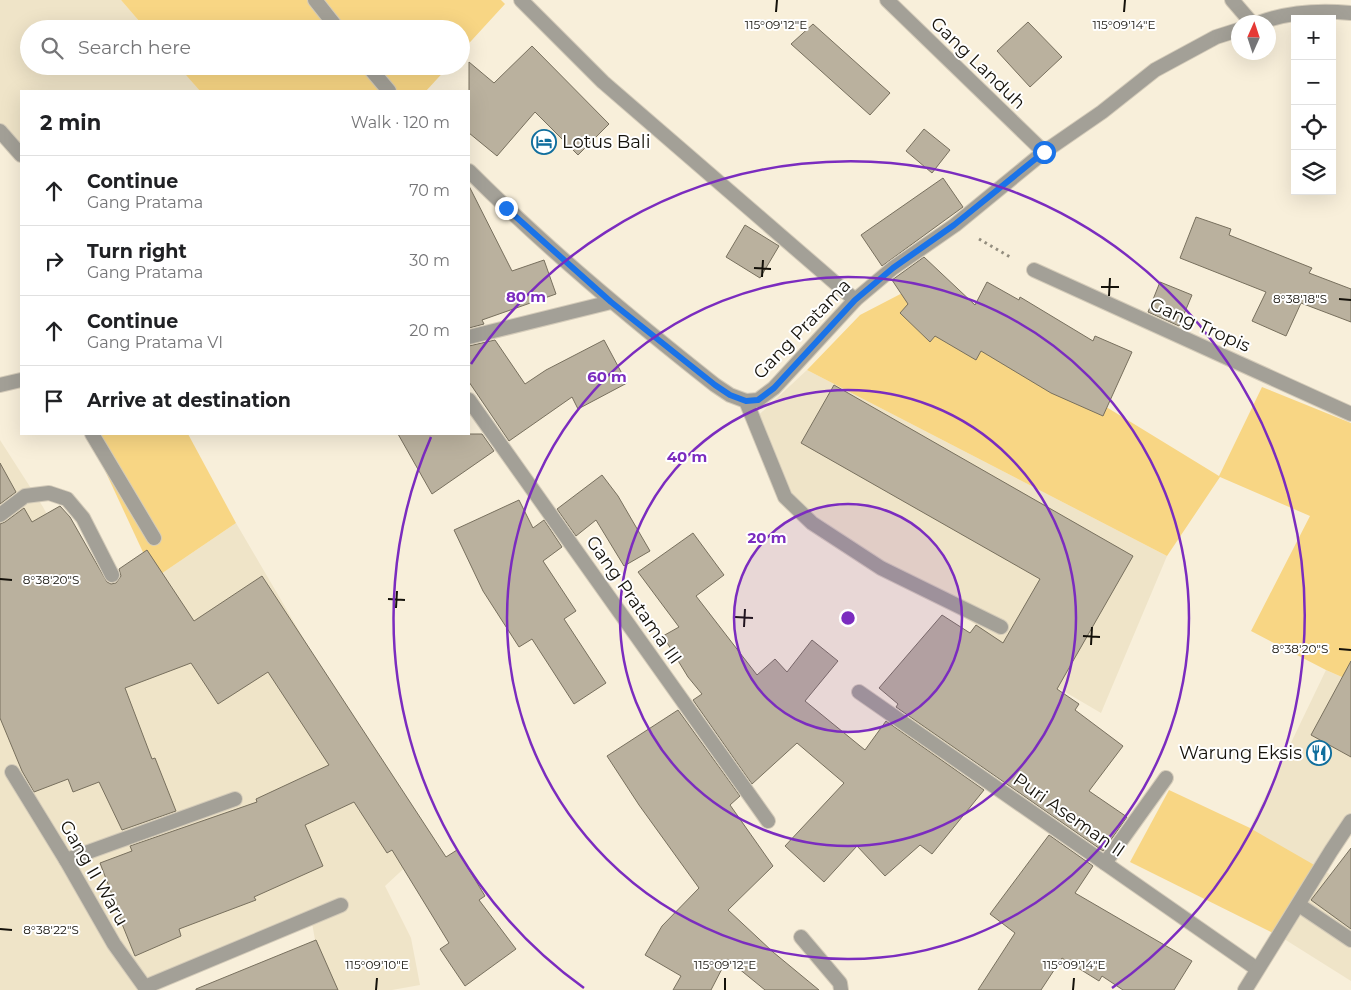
<!DOCTYPE html>
<meta charset="utf-8">
<style>
body{margin:0;font-family:Montserrat,sans-serif;background:#f2f2f2;color:#202124}
.controls{position:absolute;right:15px;top:15px;display:grid;overflow:hidden;border-radius:0px;box-shadow:0 5px 20px #0002}
.controls button{width:45px;height:45px;display:grid;place-items:center;padding:0;border:0;border-bottom:1px solid #e0e0e0;background:#fff;color:#202124;font:25px sans-serif}
.compass{position:absolute;left:1231px;top:15px;width:45px;height:45px;border-radius:50%;background:#fff;box-shadow:0 5px 20px #0002;rotate:3deg}
.stop{position:absolute;width:15px;height:15px;margin:-11px;border:4px solid #1a73e8;border-radius:50%;background:#fff}
.stop.end{background:#1a73e8;border-color:#fff;box-shadow:0 1px 5px #0008}
.list{margin:0;padding:0;list-style:none}
h2{display:flex;justify-content:space-between;align-items:center;height:65px;margin:0;padding:0 20px;font-size:21px}
h2 small{font-size:16px;font-weight:400;color:#757577}
.list li{display:grid;grid-template-columns:32px 1fr auto;gap:15px;align-items:center;box-sizing:border-box;height:70px;padding:0 20px;border-top:1px solid #e0e0e0}
.list b{display:block;font-size:19px;white-space:nowrap}
.list p{margin:0;font-size:16px;white-space:nowrap;color:#757577}
.list em{font-size:16px;font-style:normal;color:#757577}
.icon{flex:none;width:28px;height:28px;fill:none;stroke:currentColor;stroke-width:2;stroke-linecap:round;stroke-linejoin:round}
.map{position:relative;flex:none;width:1351px;height:990px;overflow:hidden}
.search{position:absolute;background:#fff;box-shadow:0 5px 20px #0002;left:20px;top:20px;width:450px;height:55px;display:flex;align-items:center;gap:12px;box-sizing:border-box;padding:0 18px;border-radius:28px;color:#757577;font-size:19px}
.panel{position:absolute;background:#fff;box-shadow:0 5px 20px #0002;left:20px;top:90px;width:450px;height:345px;border-radius:0px}
.map>svg:first-child{display:block}
</style>
<div class="map">
<svg width="1351" height="990" viewBox="0 0 1351 990">
<rect width="100%" height="100%" fill="#f8efda"/>
<!-- built -->
<g fill="#efe4c8">
<polygon points="0,0 121,0 146,29 29,29 29,66 178,66 200,91 21,91 21,158 0,133"/>
<polygon points="807,370 1167,556 1101,713 1019,665 955,773 888,738 985,631 784,494 748,425"/>
<polygon points="0,440 43,507 93,601 155,578 236,523 426,848 385,886 411,938 420,985 392,990 324,990 312,923 141,990 0,990"/>
<polygon points="1326,670 1351,681 1351,826 1323,870 1351,887 1351,981 1281,937 1250,828"/>
</g>
<!-- green -->
<g fill="#f8d684">
<polygon points="121,0 501,0 505,4 461,52 461,29 146,29"/>
<polygon points="178,66 449,66 426,91 200,91"/>
<polygon points="912,288 1219,476 1262,387 1351,423 1351,681 1326,670 1251,631 1310,516 1220,477 1167,556 807,370 860,315"/>
<polygon points="88,434 188,434 236,523 155,578"/>
<polygon points="1169,790 1250,828 1323,870 1281,937 1130,862"/>
</g>
<!-- building -->
<g fill="#bab19e" stroke="#78705e">
<polygon points="1028,22 1062,57 1030,87 997,51"/>
<polygon points="813,24 890,93 870,115 791,44"/>
<polygon points="532,46 609,124 578,155 535,112 497,156 469,133 469,62 494,83"/>
<polygon points="924,129 950,150 932,173 906,151"/>
<polygon points="943,178 963,207 882,266 861,235"/>
<polygon points="469,186 512,271 544,260 556,294 482,320 484,324 469,328"/>
<polygon points="1196,217 1231,229 1229,235 1312,268 1309,273 1351,289 1351,322 1301,303 1286,336 1252,321 1266,292 1180,258"/>
<polygon points="745,225 779,246 760,278 726,257"/>
<polygon points="924,257 975,305 987,282 1019,300 1020,297 1093,341 1095,336 1132,352 1103,416 1051,393 981,351 976,360 935,336 930,342 900,313 908,304 892,280"/>
<polygon points="1160,282 1192,295 1179,326 1148,312"/>
<polygon points="495,340 525,384 546,370 604,340 627,383 578,409 572,397 509,441 469,382 469,346"/>
<polygon points="834,385 1133,556 1057,689 1079,704 1075,710 1123,746 1089,791 1127,817 1103,851 896,707 898,704 879,688 942,615 970,633 976,625 1003,643 1040,579 801,443"/>
<polygon points="398,434 482,434 494,451 432,494"/>
<polygon points="0,463 16,492 0,504"/>
<polygon points="602,475 618,496 650,551 624,566 596,520 576,536 557,509"/>
<polygon points="519,500 533,528 544,520 562,547 543,561 576,611 564,619 606,683 574,704 532,639 519,647 483,591 454,530"/>
<polygon points="60,506 70,517 107,582 111,584 116,583 121,576 119,569 147,550 194,621 262,576 446,857 457,850 485,896 479,900 516,949 465,986 440,949 449,943 392,850 387,853 354,802 305,825 323,866 254,897 256,900 179,929 181,936 135,956 118,914 119,913 100,863 132,851 130,846 257,802 256,799 329,765 268,672 218,704 191,663 125,688 152,759 155,758 176,811 122,830 99,782 73,792 68,779 34,792 22,771 0,718 0,524 5,522 24,508 32,522"/>
<polygon points="693,533 724,575 696,596 757,675 775,659 787,672 812,640 838,661 805,701 865,750 886,721 984,790 932,854 920,845 885,876 857,846 824,882 785,846 844,783 797,743 752,784 693,700 702,694 688,677 663,636 679,627 638,572"/>
<polygon points="1351,661 1351,757 1311,735"/>
<polygon points="678,710 740,796 730,805 773,866 728,910 773,952 819,990 765,990 727,959 711,990 673,990 681,976 645,955 662,926 699,888 639,805 607,756"/>
<polygon points="1049,835 1093,866 1075,893 1192,961 1174,990 1123,990 1102,976 1099,981 1062,958 1041,990 978,990 1015,933 990,914"/>
<polygon points="1351,848 1351,929 1311,900"/>
<polygon points="316,940 338,990 196,990 196,989"/>
</g>
<g fill="none" stroke-linecap="round" stroke-linejoin="round">
<defs>
<g id="service">
<polyline points="92,434 154,538"/>
<polyline points="0,515 25,496 49,493 67,499 83,518 112,575"/>
</g>
<g id="minor">
<polyline points="315,0 338,29"/>
<polyline points="521,0 603,82 855,300"/>
<polyline points="887,0 1044,152"/>
<polyline points="1232,0 1251,22"/>
<path d="M1261,22c28,-10 60,-12 90,-9"/>
<polyline points="368,66 389,91"/>
<polyline points="0,131 21,155"/>
<path d="M469,171c77,77 160,146 246,214l15,10 16,6 12,-1 16,-12 81,-88 38,-32 62,-43 89,-73 58,-40 53,-42 61,-33 22,-7"/>
<polyline points="1034,270 1351,414"/>
<polyline points="469,337 611,302"/>
<polyline points="0,385 21,380"/>
<polyline points="469,400 768,821"/>
<polyline points="746,401 785,497 812,523 881,568 1001,627"/>
<polyline points="859,692 1257,969"/>
<polyline points="12,772 66,860 114,944 147,990"/>
<polyline points="66,860 235,799"/>
<polyline points="1105,863 1166,778"/>
<polyline points="1299,905 1351,940"/>
<polyline points="801,937 840,983 841,990"/>
<polyline points="145,987 341,905"/>
<polyline points="1245,990 1331,851 1351,821"/>
</g>
</defs>
<!-- service casing -->
<use href="#service" stroke="#d4cbb9" stroke-width="16"/>
<!-- minor casing -->
<use href="#minor" stroke="#d4cbb9" stroke-width="16"/>
<!-- path -->
<polyline stroke="#938d7e" stroke-width="3" stroke-dasharray="2.5 4" stroke-linecap="butt" points="979,239 1010,257"/>
<!-- service -->
<use href="#service" stroke="#a3a097" stroke-width="14"/>
<!-- minor -->
<use href="#minor" stroke="#a3a097" stroke-width="14"/>
</g>
<g fill="none" stroke-linecap="round" stroke-linejoin="round">
<!-- route -->
<polyline stroke="#1a73e8" stroke-width="6" points="506,208 611,302 715,385 730,395 746,401 758,400 774,388 855,300 893,268 954,225 1044,152"/>
</g>
<!-- ticks -->
<path fill="none" stroke="#14110a" stroke-width="2" d="M776,12l1,-12M1124,12l1,-12M754,268l17,1M762,277l1,-17M1101,287h18M1109,296l1,-18M1339,299l12,1M0,579l12,1M388,599l17,1M396,608l1,-17M735,617l18,1M744,627l1,-18M1083,636l17,1M1091,645l1,-18M1339,649l12,1M0,929l12,1M376,990l1,-12M725,990v-12M1073,990l1,-12"/>
<!-- distance rings -->
<circle cx="848" cy="618" r="114" fill="#7b2cbf" fill-opacity=".12"/>
<g fill="none" stroke="#7b2cbf" stroke-width="2.5">
<circle cx="848" cy="618" r="114"/>
<circle cx="848" cy="618" r="228"/>
<circle cx="848" cy="618" r="341"/>
<path d="M584 988A455 455 0 0 1 431 437M471 364A455 455 0 1 1 1112 988"/>
</g>
<!-- icons -->
<defs>
<symbol id="hotel-ring" viewBox="-11 -11 22 22"><circle r="9.5" fill="#fff" stroke="#106e9d" stroke-width="1.5"/><path d="M-6-4.5h1.5V1H6V5H4.5V3h-9V5H-6ZM-4 0a1.8 1.8 0 1 1 3.6 0ZM.5 0V-2.5h3Q6-2.5 6 0Z" fill="#106e9d"/></symbol>
<symbol id="restaurant-ring" viewBox="-11 -11 22 22"><circle r="9.5" fill="#fff" stroke="#106e9d" stroke-width="1.5"/><path d="M-5-6h1v4h1v-4h1v4h1v-4h1v5L-1.5 .5V6h-2V.5L-5-1ZM5-6V6H3V1.5H1.5Q1.5-4 5-6Z" fill="#106e9d"/></symbol>
</defs>
<g fill-rule="evenodd">
<use href="#hotel-ring" x="530" y="128" width="28" height="28"/>
<use href="#restaurant-ring" x="1305" y="739" width="28" height="28"/>
</g>
<g text-anchor="middle" stroke-width="4" stroke-linejoin="round" paint-order="stroke">
<!-- street labels -->
<g font-size="18" fill="#14110a" stroke="#fff">
<text transform="translate(978 63) rotate(44)" y="6">Gang Landuh</text>
<text transform="translate(1200 325) rotate(24)" y="6">Gang Tropis</text>
<text transform="translate(802 329) rotate(-46)" y="6">Gang Pratama</text>
<text transform="translate(634 600) rotate(55)" y="6">Gang Pratama III</text>
<text transform="translate(1069 815) rotate(35)" y="6">Puri Aseman II</text>
<text transform="translate(94 873) rotate(60)" y="6">Gang II Waru</text>
</g>
<!-- poi labels -->
<g font-size="18" fill="#14110a" stroke="#fff" text-anchor="start">
<text x="562" y="148">Lotus Bali</text>
<text x="1302" y="759" text-anchor="end">Warung Eksis</text>
</g>
</g>
<g font-size="12" text-anchor="middle" fill="#14110a" stroke="#fff" stroke-width="4" stroke-linejoin="round" paint-order="stroke">
<text x="776" y="29">115°09'12"E</text>
<text x="1124" y="29">115°09'14"E</text>
<text x="1300" y="303">8°38'18"S</text>
<text x="51" y="584">8°38'20"S</text>
<text x="1300" y="653">8°38'20"S</text>
<text x="51" y="934">8°38'22"S</text>
<text x="377" y="969">115°09'10"E</text>
<text x="725" y="969">115°09'12"E</text>
<text x="1074" y="969">115°09'14"E</text>
</g>
<circle cx="848" cy="618" r="8" fill="#7b2cbf" stroke="#fff" stroke-width="2.5"/>
<g font-size="15" text-anchor="middle" font-weight="bold" fill="#7b2cbf" stroke="#fff" stroke-width="4" stroke-linejoin="round" paint-order="stroke">
<text x="526" y="302">80 m</text>
<text x="607" y="382">60 m</text>
<text x="687" y="462">40 m</text>
<text x="767" y="543">20 m</text>
</g>
</svg>
<div class="controls">
<button>+</button>
<button>−</button>
<button><svg class="icon" aria-label="locate" viewBox="0 0 24 24"><circle cx="12" cy="12" r="6"/><path d="M12 2v4M12 18v4M2 12h4M18 12h4"/></svg></button>
<button><svg class="icon" aria-label="layers" viewBox="0 0 24 24"><path d="M12 4l9 5-9 5-9-5zM3 14l9 5 9-5"/></svg></button>
</div>
<svg class="compass" viewBox="-18 -18 36 36"><path d="M0-13l5 13h-10z" fill="#e53935"/><path d="M0 13l5-13h-10z" fill="#757577"/></svg>
<div class="stop" style="left:1044px;top:152px"></div>
<div class="stop end" style="left:506px;top:208px"></div>
<div class="search"><svg class="icon" aria-label="search" viewBox="0 0 24 24"><circle cx="10" cy="10" r="6"/><path d="M15 15l6 6"/></svg>Search here</div>
<section class="panel">
<h2>2 min<small>Walk · 120 m</small></h2>
<ul class="list">
<li><svg class="icon" aria-label="ahead" viewBox="0 0 24 24"><path d="M12 20V5M6 11l6-6 6 6"/></svg><div><b>Continue</b><p>Gang Pratama</p></div><em>70 m</em></li>
<li><svg class="icon" aria-label="right" viewBox="0 0 24 24"><path d="M7 20v-9h11M14 6l5 5-5 5"/></svg><div><b>Turn right</b><p>Gang Pratama</p></div><em>30 m</em></li>
<li><svg class="icon" aria-label="ahead" viewBox="0 0 24 24"><path d="M12 20V5M6 11l6-6 6 6"/></svg><div><b>Continue</b><p>Gang Pratama VI</p></div><em>20 m</em></li>
<li><svg class="icon" aria-label="arrive" viewBox="0 0 24 24"><path d="M6 21V4h12l-3 4 3 4H6"/></svg><div><b>Arrive at destination</b></div></li>
</ul>
</section>
</div>
